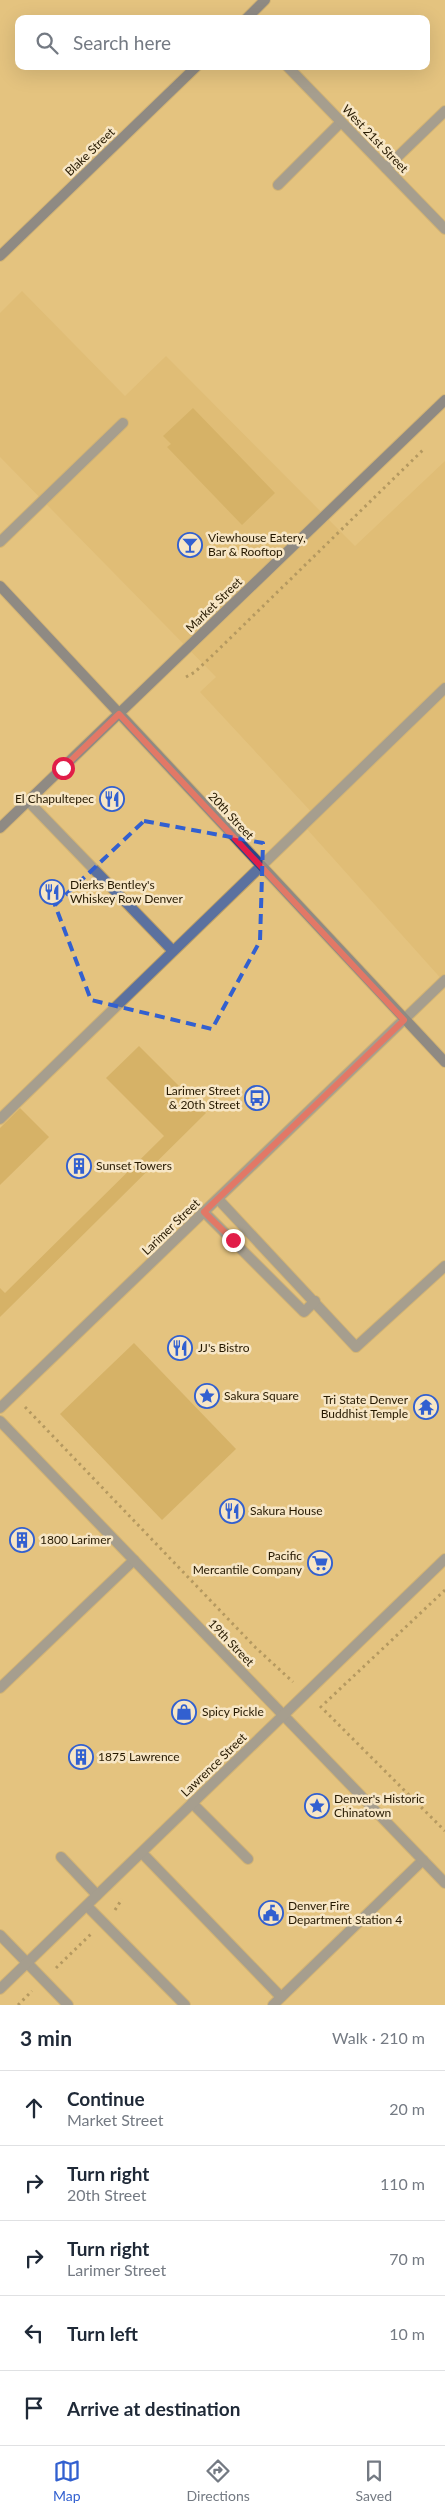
<!DOCTYPE html>
<meta charset="utf-8">
<style>
body{margin:0;font-family:Lato,sans-serif;background:#f6f6f7;color:#1f2937}
.stop{position:absolute;width:15px;height:15px;margin:-11px;border:4px solid #e11d48;border-radius:50%;background:#fff}
.stop.end{background:#e11d48;border-color:#fff;box-shadow:0 1px 5px #0008}
.list{margin:0;padding:0;list-style:none}
h2{display:flex;justify-content:space-between;align-items:center;height:65px;margin:0;padding:0 20px;font-size:21px}
h2 small{font-size:16px;font-weight:400;color:#747a83}
.list li{display:grid;grid-template-columns:32px 1fr auto;gap:15px;align-items:center;box-sizing:border-box;height:75px;padding:0 20px;border-top:1px solid #e0e1e3}
.list b{display:block;font-size:19px;white-space:nowrap}
.list p{margin:0;font-size:16px;white-space:nowrap;color:#747a83}
.list em{font-size:16px;font-style:normal;color:#747a83}
.icon{flex:none;width:28px;height:28px;fill:none;stroke:currentColor;stroke-width:2;stroke-linecap:round;stroke-linejoin:round}
.map{position:relative;flex:none;width:445px;height:2005px;overflow:hidden}
.search{position:absolute;background:#fff;box-shadow:0 5px 20px #0002;left:15px;right:15px;top:15px;height:55px;display:flex;align-items:center;gap:12px;box-sizing:border-box;padding:0 18px;border-radius:10px;color:#747a83;font-size:19px}
.sheet{height:440px;background:#fff}
nav{display:flex;justify-content:space-around;align-items:center;box-sizing:border-box;height:70px;border-top:1px solid #e0e1e3;background:#fff;font-size:14px;color:#747a83}
nav a{display:grid;justify-items:center;gap:2px}
nav .on{color:#3260d0}
.map>svg:first-child{display:block}
</style>
<div class="map">
<svg width="445" height="2005" viewBox="0 0 445 2005">
<rect width="100%" height="100%" fill="#e4c37f"/>
<!-- built -->
<polygon fill="#dbb66b" points="22,291 125,396 166,356 355,546 445,461 445,983 306,828 316,817 200,692 216,677 0,457 0,313"/>
<!-- green -->
<g fill="#c59e4b">
<polygon points="193,408 275,493 242,525 167,447 171,444 163,436"/>
<polygon points="139,1046 206,1113 0,1317 0,1288 5,1293 164,1136 106,1078"/>
<polygon points="20,1108 49,1137 0,1185 0,1128"/>
<polygon points="134,1343 236,1449 162,1520 60,1414"/>
</g>
<g fill="none" stroke-linecap="round" stroke-linejoin="round">
<defs>
<g id="service">
<polyline points="386,168 445,111"/>
<polyline points="278,185 341,122"/>
<polyline points="0,542 123,423"/>
<polyline points="28,801 173,951"/>
<polyline points="0,1119 445,688"/>
<polyline points="218,1199 356,1347 445,1266"/>
<polyline points="204,1212 304,1312 315,1301"/>
<polyline points="0,1688 134,1560"/>
<polyline points="192,1803 248,1859"/>
<polyline points="142,1853 281,1997"/>
<polyline points="61,1857 97,1895"/>
<polyline points="87,1906 185,2005"/>
<polyline points="0,1935 68,2005"/>
<polyline points="273,2005 423,1860"/>
</g>
<g id="tertiary">
<polyline points="287,66 445,229"/>
<polyline points="0,1408 445,980"/>
<polyline points="0,1421 445,1883"/>
<polyline points="0,1989 445,1559"/>
</g>
<g id="secondary">
<polyline points="246,19 265,0"/>
<polyline points="0,256 197,66"/>
<polyline points="0,586 445,1062"/>
<polyline points="0,828 445,400"/>
</g>
</defs>
<!-- service casing -->
<use href="#service" stroke="#bea166" stroke-width="12"/>
<!-- tertiary casing -->
<use href="#tertiary" stroke="#bea166" stroke-width="12"/>
<!-- secondary casing -->
<use href="#secondary" stroke="#bea166" stroke-width="12"/>
<!-- path -->
<g stroke="#7d673a" stroke-width="3" stroke-dasharray="2.5 4" stroke-linecap="butt">
<polyline points="186,677 195,672 216,652 425,448"/>
<polyline points="25,1407 255,1647 293,1682"/>
<polyline points="325,1703 445,1590"/>
<polyline points="320,1706 445,1831"/>
<polyline points="115,1910 122,1899"/>
<polyline points="56,1968 91,1934"/>
<polyline points="18,2005 32,1991"/>
</g>
<!-- service -->
<use href="#service" stroke="#5b719f" stroke-width="10"/>
<!-- tertiary -->
<use href="#tertiary" stroke="#5b719f" stroke-width="10"/>
<!-- secondary -->
<use href="#secondary" stroke="#294688" stroke-width="10"/>
</g>
<g fill="none" stroke-linecap="round" stroke-linejoin="round">
<!-- route -->
<polyline stroke="#e11d48" stroke-width="6" points="63,768 119,714 404,1020 204,1212 233,1240"/>
</g>
<!-- marked area -->
<path d="M0 0H445V2005H0ZM144,821l119,22 -3,98 -48,88 -121,-29 -36,-95z" fill="#e4c37f" fill-opacity=".55" fill-rule="evenodd"/>
<path fill="none" stroke="#3260d0" stroke-width="4" stroke-dasharray="10 6" stroke-linejoin="round" d="M144,821l119,22 -3,98 -48,88 -121,-29 -36,-95z"/>
<!-- icons -->
<defs>
<symbol id="bar-ring" viewBox="-11 -11 22 22"><circle r="9.5" fill="#f7e6c5" stroke="#3260d0" stroke-width="1.5"/><path d="M-6-5H6L.8 .8V4.5H3.5V6h-7V4.5H-.8V.8Z" fill="#3260d0"/></symbol>
<symbol id="restaurant-ring" viewBox="-11 -11 22 22"><circle r="9.5" fill="#f7e6c5" stroke="#3260d0" stroke-width="1.5"/><path d="M-5-6h1v4h1v-4h1v4h1v-4h1v5L-1.5 .5V6h-2V.5L-5-1ZM5-6V6H3V1.5H1.5Q1.5-4 5-6Z" fill="#3260d0"/></symbol>
<symbol id="bus-ring" viewBox="-11 -11 22 22"><circle r="9.5" fill="#f7e6c5" stroke="#3260d0" stroke-width="1.5"/><path d="M-5-6H5V4H4V6H2V4H-2V6H-4V4H-5ZM-3.5-4V0h7V-4ZM-3.5 1.2v1.5H-2V1.2ZM2 1.2v1.5H3.5V1.2Z" fill="#3260d0"/></symbol>
<symbol id="building-ring" viewBox="-11 -11 22 22"><circle r="9.5" fill="#f7e6c5" stroke="#3260d0" stroke-width="1.5"/><path d="M-4-6H4V6H1V3H-1V6H-4ZM-2.5-4.3h1.7v1.8h-1.7ZM.8-4.3h1.7v1.8H.8ZM-2.5-1h1.7V.8h-1.7ZM.8-1h1.7V.8H.8Z" fill="#3260d0"/></symbol>
<symbol id="sight-ring" viewBox="-11 -11 22 22"><circle r="9.5" fill="#f7e6c5" stroke="#3260d0" stroke-width="1.5"/><path d="M0-6L1.8-2.2L6-1.7L2.9 1.2L3.7 5.4L0 3.3L-3.7 5.4L-2.9 1.2L-6-1.7L-1.8-2.2Z" fill="#3260d0"/></symbol>
<symbol id="temple-ring" viewBox="-11 -11 22 22"><circle r="9.5" fill="#f7e6c5" stroke="#3260d0" stroke-width="1.5"/><path d="M0-6L5-2H3V0L6.5 2.5H4V6H1.5V3h-3V6H-4V2.5H-6.5L-3 0V-2H-5Z" fill="#3260d0"/></symbol>
<symbol id="supermarket-ring" viewBox="-11 -11 22 22"><circle r="9.5" fill="#f7e6c5" stroke="#3260d0" stroke-width="1.5"/><path d="M-6-5.5h2.5l.6 2H6L4.5 2H-2.5L-4.4-4H-6ZM-1.5 3.2a1.3 1.3 0 1 0 .1 0ZM3 3.2a1.3 1.3 0 1 0 .1 0Z" fill="#3260d0"/></symbol>
<symbol id="shop-ring" viewBox="-11 -11 22 22"><circle r="9.5" fill="#f7e6c5" stroke="#3260d0" stroke-width="1.5"/><path d="M-5-2.5h2.3a2.7 3.5 0 0 1 5.4 0H5L5.5 6h-11ZM-1.5-2.5h3a1.5 2.3 0 0 0-3 0Z" fill="#3260d0"/></symbol>
<symbol id="civic-ring" viewBox="-11 -11 22 22"><circle r="9.5" fill="#f7e6c5" stroke="#3260d0" stroke-width="1.5"/><path d="M-.6-6.5H3V-4.5H.6V-3L4-1V1h2V6H-6V1h2V-1L-.6-3ZM-1.2 2.5V6h2.4V2.5Z" fill="#3260d0"/></symbol>
</defs>
<g fill-rule="evenodd">
<use href="#bar-ring" x="176" y="531" width="28" height="28"/>
<use href="#restaurant-ring" x="98" y="785" width="28" height="28"/>
<use href="#restaurant-ring" x="38" y="878" width="28" height="28"/>
<use href="#bus-ring" x="243" y="1084" width="28" height="28"/>
<use href="#building-ring" x="65" y="1152" width="28" height="28"/>
<use href="#restaurant-ring" x="166" y="1334" width="28" height="28"/>
<use href="#sight-ring" x="193" y="1382" width="28" height="28"/>
<use href="#temple-ring" x="412" y="1393" width="28" height="28"/>
<use href="#restaurant-ring" x="218" y="1497" width="28" height="28"/>
<use href="#building-ring" x="8" y="1526" width="28" height="28"/>
<use href="#supermarket-ring" x="306" y="1549" width="28" height="28"/>
<use href="#shop-ring" x="170" y="1698" width="28" height="28"/>
<use href="#building-ring" x="67" y="1743" width="28" height="28"/>
<use href="#sight-ring" x="303" y="1792" width="28" height="28"/>
<use href="#civic-ring" x="257" y="1899" width="28" height="28"/>
</g>
<g text-anchor="middle" stroke-width="5" stroke-linejoin="round" paint-order="stroke">
<!-- street labels -->
<g font-size="12" fill="#261900" stroke="#f7e6c5">
<text transform="translate(375 139) rotate(46)" y="4">West 21st Street</text>
<text transform="translate(90 152) rotate(-44)" y="4">Blake Street</text>
<text transform="translate(214 605) rotate(-44)" y="4">Market Street</text>
<text transform="translate(231 816) rotate(47)" y="4">20th Street</text>
<text transform="translate(171 1227) rotate(-44)" y="4">Larimer Street</text>
<text transform="translate(231 1643) rotate(46)" y="4">19th Street</text>
<text transform="translate(214 1765) rotate(-44)" y="4">Lawrence Street</text>
</g>
<!-- poi labels -->
<g font-size="12" fill="#261900" stroke="#f7e6c5" text-anchor="start">
<text x="208" y="542">Viewhouse Eatery,<tspan x="208" dy="14">Bar &amp; Rooftop</tspan></text>
<text x="94" y="803" text-anchor="end">El Chapultepec</text>
<text x="70" y="889">Dierks Bentley's<tspan x="70" dy="14">Whiskey Row Denver</tspan></text>
<text x="240" y="1095" text-anchor="end">Larimer Street<tspan x="240" dy="14">&amp; 20th Street</tspan></text>
<text x="96" y="1170">Sunset Towers</text>
<text x="198" y="1352">JJ's Bistro</text>
<text x="224" y="1400">Sakura Square</text>
<text x="408" y="1404" text-anchor="end">Tri State Denver<tspan x="408" dy="14">Buddhist Temple</tspan></text>
<text x="250" y="1515">Sakura House</text>
<text x="40" y="1544">1800 Larimer</text>
<text x="302" y="1560" text-anchor="end">Pacific<tspan x="302" dy="14">Mercantile Company</tspan></text>
<text x="202" y="1716">Spicy Pickle</text>
<text x="98" y="1761">1875 Lawrence</text>
<text x="334" y="1803">Denver's Historic<tspan x="334" dy="14">Chinatown</tspan></text>
<text x="288" y="1910">Denver Fire<tspan x="288" dy="14">Department Station 4</tspan></text>
</g>
</g>
</svg>
<div class="stop" style="left:63px;top:768px"></div>
<div class="stop end" style="left:233px;top:1240px"></div>
<div class="search"><svg class="icon" aria-label="search" viewBox="0 0 24 24"><circle cx="10" cy="10" r="6"/><path d="M15 15l6 6"/></svg>Search here</div>
</div>
<section class="sheet">
<h2>3 min<small>Walk · 210 m</small></h2>
<ul class="list">
<li><svg class="icon" aria-label="ahead" viewBox="0 0 24 24"><path d="M12 20V5M6 11l6-6 6 6"/></svg><div><b>Continue</b><p>Market Street</p></div><em>20 m</em></li>
<li><svg class="icon" aria-label="right" viewBox="0 0 24 24"><path d="M7 20v-9h11M14 6l5 5-5 5"/></svg><div><b>Turn right</b><p>20th Street</p></div><em>110 m</em></li>
<li><svg class="icon" aria-label="right" viewBox="0 0 24 24"><path d="M7 20v-9h11M14 6l5 5-5 5"/></svg><div><b>Turn right</b><p>Larimer Street</p></div><em>70 m</em></li>
<li><svg class="icon" aria-label="left" viewBox="0 0 24 24"><path d="M17 20v-9H6M10 6l-5 5 5 5"/></svg><div><b>Turn left</b></div><em>10 m</em></li>
<li><svg class="icon" aria-label="arrive" viewBox="0 0 24 24"><path d="M6 21V4h12l-3 4 3 4H6"/></svg><div><b>Arrive at destination</b></div></li>
</ul>
</section>
<nav>
<a class="on"><svg class="icon" aria-label="map" viewBox="0 0 24 24"><path d="M3 6l6-2 6 2 6-2v14l-6 2-6-2-6 2zM9 4v14M15 6v14"/></svg>Map</a>
<a><svg class="icon" aria-label="directions" viewBox="0 0 24 24"><path d="M12 3l9 9-9 9-9-9zM9 14v-3h6M13 9l2 2-2 2"/></svg>Directions</a>
<a><svg class="icon" aria-label="saved" viewBox="0 0 24 24"><path d="M7 4h10v16l-5-4-5 4z"/></svg>Saved</a>
</nav>
